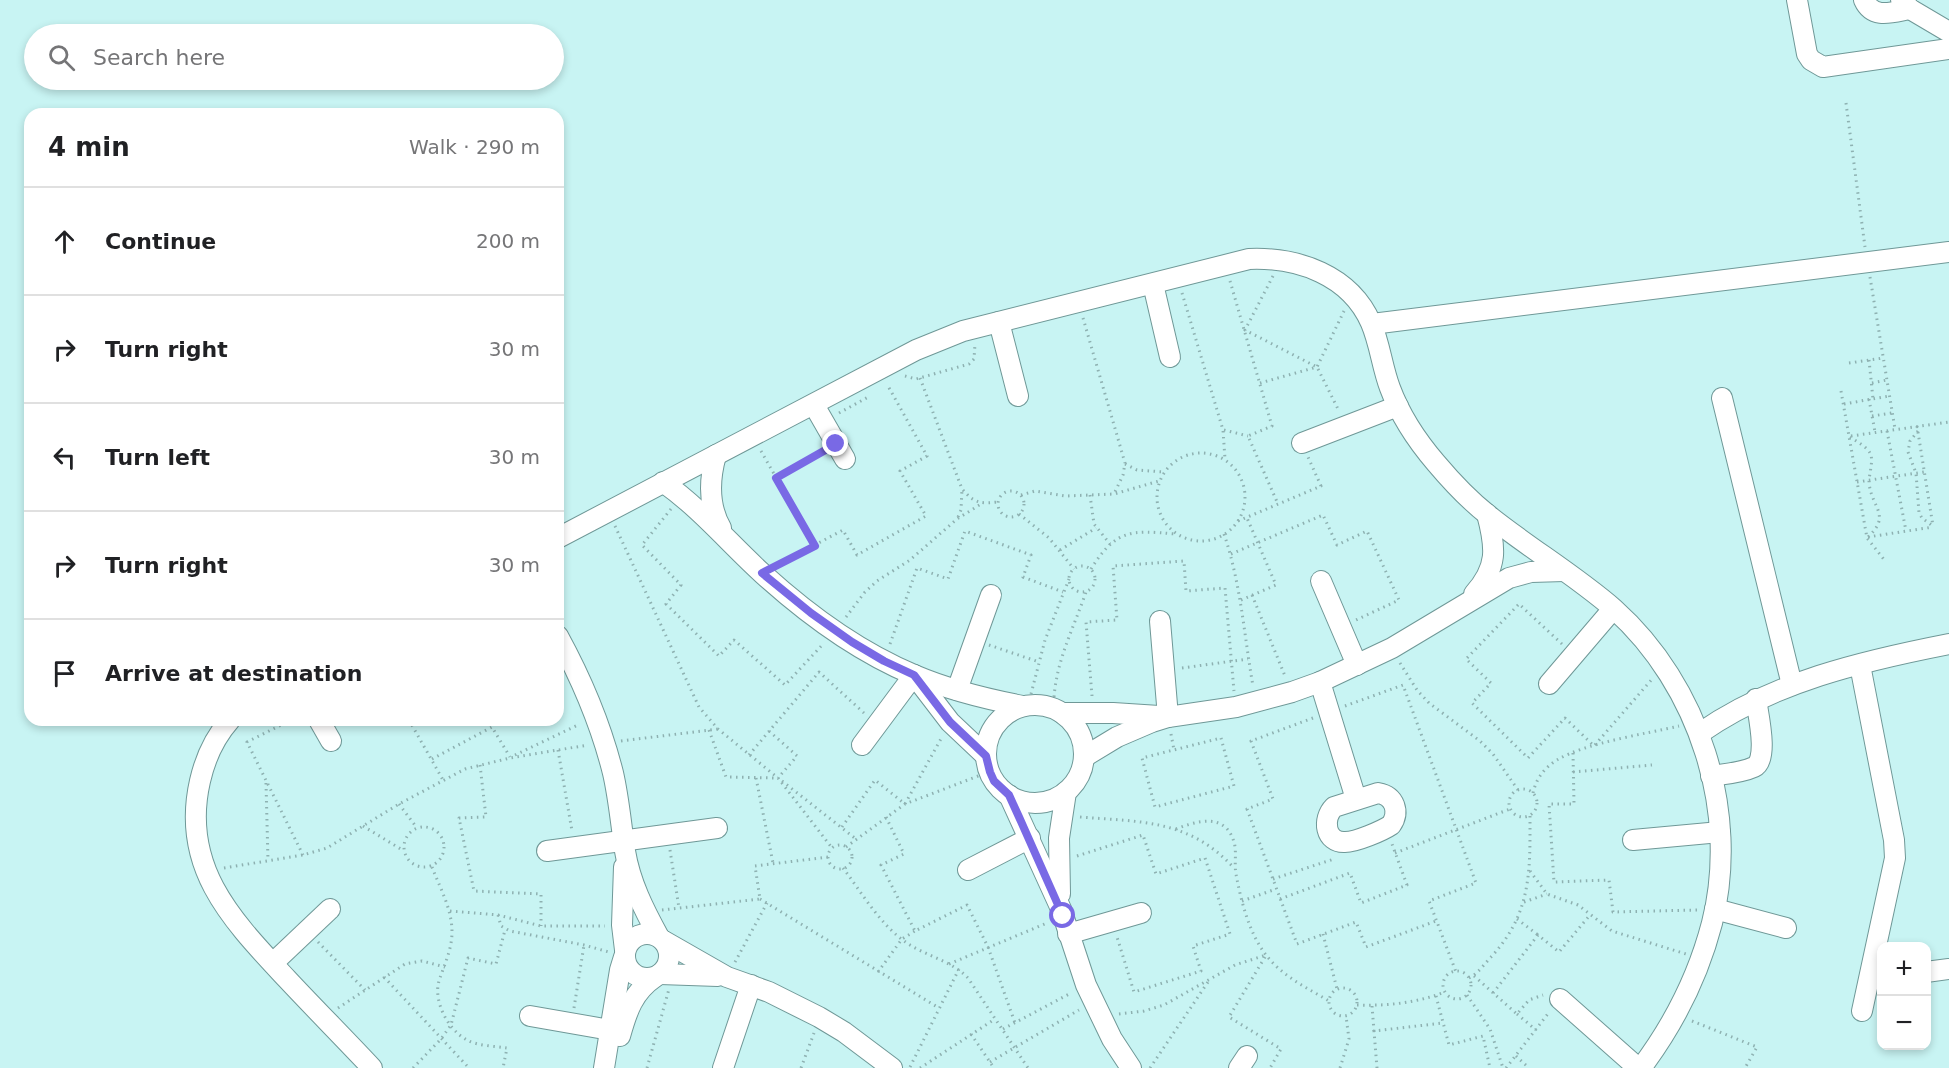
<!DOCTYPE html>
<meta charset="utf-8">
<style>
body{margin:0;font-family:"DejaVu Sans",sans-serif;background:#f2f2f2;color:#202124}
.controls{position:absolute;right:18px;bottom:18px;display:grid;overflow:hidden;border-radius:12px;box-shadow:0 3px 9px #0003}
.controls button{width:54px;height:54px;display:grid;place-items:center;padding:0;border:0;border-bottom:2px solid #e0e0e0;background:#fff;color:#202124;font:30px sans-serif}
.stop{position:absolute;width:18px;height:18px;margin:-14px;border:4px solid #7969e5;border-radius:50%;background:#fff}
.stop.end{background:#7969e5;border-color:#fff;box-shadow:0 2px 6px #0008}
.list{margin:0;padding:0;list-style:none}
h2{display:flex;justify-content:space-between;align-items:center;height:78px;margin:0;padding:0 24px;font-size:26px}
h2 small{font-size:20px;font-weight:400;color:#757577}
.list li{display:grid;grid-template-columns:39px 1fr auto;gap:18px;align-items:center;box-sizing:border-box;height:108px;padding:0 24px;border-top:2px solid #e0e0e0}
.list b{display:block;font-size:22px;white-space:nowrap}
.list em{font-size:20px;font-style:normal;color:#757577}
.icon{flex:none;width:33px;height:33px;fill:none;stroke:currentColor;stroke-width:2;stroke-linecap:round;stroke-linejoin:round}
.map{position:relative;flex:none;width:1949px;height:1068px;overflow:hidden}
.search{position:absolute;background:#fff;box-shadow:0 3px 9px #0003;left:24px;top:24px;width:540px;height:66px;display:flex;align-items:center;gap:15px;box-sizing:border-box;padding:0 21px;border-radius:33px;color:#757577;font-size:22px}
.panel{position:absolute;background:#fff;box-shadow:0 3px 9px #0003;left:24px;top:108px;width:540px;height:618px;border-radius:18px}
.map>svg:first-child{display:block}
</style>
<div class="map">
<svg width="1949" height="1068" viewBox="0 0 1949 1068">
<rect width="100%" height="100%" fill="#c8f4f3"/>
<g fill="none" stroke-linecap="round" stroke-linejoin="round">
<defs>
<g id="minor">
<polyline points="1797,0 1807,54 1811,60 1823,67 1949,49"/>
<path d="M1864,0c9,20 29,12 46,9"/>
<polyline points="1901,0 1910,9 1949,32"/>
<polyline points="1153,284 1170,357"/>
<polyline points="999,322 1018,396"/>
<polyline points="1372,324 1949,252"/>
<polyline points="1722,398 1792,685"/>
<polyline points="814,405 845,459"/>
<polyline points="1302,443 1398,406"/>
<path d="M716,455c-7,25 -8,50 5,73"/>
<path d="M663,482c38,27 66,61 100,92 44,40 96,78 151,101 35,15 72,24 109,31"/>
<path d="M558,538l358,-188 47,-19 286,-72c49,-2 101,16 122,64 9,21 11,44 19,65 10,27 28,54 46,75 16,19 33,37 52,52 41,33 87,60 126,94 85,76 126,203 98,314 -14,54 -38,101 -71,145"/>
<polyline points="1321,581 1357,665"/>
<path d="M1474,594c24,-27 22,-46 13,-80"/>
<polyline points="1160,621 1168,717"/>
<path d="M558,636c24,44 43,89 55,137 6,26 8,52 12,78 5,31 19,59 34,86"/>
<polyline points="1860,665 1894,840 1895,858 1862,1011"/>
<polyline points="914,675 950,722 986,756"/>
<polyline points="1320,682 1356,799"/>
<polyline points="1549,684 1613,609"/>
<polyline points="957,690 991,595"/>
<circle cx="1035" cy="754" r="49"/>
<polyline points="1062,713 1113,713 1159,716"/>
<path d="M230,720c-15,17 -25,39 -30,61 -20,87 33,140 87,198 28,30 57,59 85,89"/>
<polyline points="319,720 331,741"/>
<path d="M1700,733c73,-51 162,-72 249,-89"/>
<polyline points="862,745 914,675"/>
<polyline points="1084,757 1117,737 1152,722 1168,717 1236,707 1292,692 1320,682 1392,648 1509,578 1531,572 1564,571"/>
<path d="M1711,776c14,-2 30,-3 43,-9 15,-7 4,-53 2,-68"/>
<path d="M1378,793c17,3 22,19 13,32 -9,6 -35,17 -46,17 -20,1 -23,-23 -11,-35z"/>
<polyline points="1009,795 1061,909 1086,985 1112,1039 1131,1068"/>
<polyline points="1633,840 1720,832"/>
<polyline points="547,851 717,828"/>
<polyline points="624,867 622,925 625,950"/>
<polyline points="968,870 1030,838"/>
<polyline points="1060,894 1059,838 1066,792"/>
<polyline points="1715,909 1786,928"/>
<circle cx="647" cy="956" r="22"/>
<polyline points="1068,934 1141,913"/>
<polyline points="664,941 727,977 769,992 819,1017 844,1032 892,1068"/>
<polyline points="273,963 330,909"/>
<polyline points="1926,972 1949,969"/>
<polyline points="660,974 718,976"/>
<polyline points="1560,999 1638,1068"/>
<polyline points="530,1016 610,1030"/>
<path d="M620,1036c7,-25 13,-44 35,-59"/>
<polyline points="604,1068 620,970 624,957"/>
<polyline points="723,1068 751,985"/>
<polyline points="1239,1068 1247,1056"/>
</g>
</defs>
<!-- minor casing -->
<use href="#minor" stroke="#6f9897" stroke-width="22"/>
<!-- path -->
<g stroke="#8eb1b1" stroke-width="3" stroke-dasharray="1.5 4.5" stroke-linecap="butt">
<polyline points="1846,103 1865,247"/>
<polyline points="1273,276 1245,330 1317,367 1339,411"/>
<polyline points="1870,277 1895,429"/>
<polyline points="1230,281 1272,426 1248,436 1278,504"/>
<polyline points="1182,293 1223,430 1225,459"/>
<polyline points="1083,318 1125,463 1123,475 1114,494"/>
<polyline points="1869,360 1873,399"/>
<polyline points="1849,363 1883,358"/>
<polyline points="905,376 916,379 969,364 974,359 975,344"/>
<path d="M920,378l42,111c12,14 18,15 36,13"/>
<polyline points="1260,383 1317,367 1344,311"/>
<polyline points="1872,383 1887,380"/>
<polyline points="1841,391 1867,538 1886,562"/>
<polyline points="1869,399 1875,432"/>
<polyline points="1844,404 1889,396"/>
<polyline points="839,413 870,396"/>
<polyline points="1872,416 1892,413"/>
<polyline points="1917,426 1933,526"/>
<polyline points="1224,430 1248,436"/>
<polyline points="1887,431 1906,531"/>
<polyline points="1918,431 1910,441 1908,452 1916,473 1919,513 1922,518 1934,527"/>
<polyline points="1851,436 1949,422"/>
<path d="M1850,437c6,4 18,10 21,18 2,8 -2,19 -2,28 3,26 23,32 -2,55"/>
<polyline points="761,451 815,546"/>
<circle cx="1201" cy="497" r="44"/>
<polyline points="1125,464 1137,470 1164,472"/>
<polyline points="776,478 821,452"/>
<polyline points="1857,482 1924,472"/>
<circle cx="1011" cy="504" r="13"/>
<polyline points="1021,495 1035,491 1065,496 1114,494 1159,481"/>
<polyline points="1090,495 1094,524 1110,544"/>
<polyline points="671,509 642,545 681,585 666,604 719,656 734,640 785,685 824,643"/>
<polyline points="1019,514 1049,538 1074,569"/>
<polyline points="958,517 961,510 962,489"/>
<polyline points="1238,521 1321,486 1308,457"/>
<polyline points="615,526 699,707 718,729 778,778 832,848"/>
<path d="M1224,534c17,50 20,101 29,152"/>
<polyline points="1868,537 1933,527"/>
<polyline points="1060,550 1096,528"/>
<polyline points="1231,554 1323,515 1337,545 1367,531 1399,600 1356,620"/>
<polyline points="777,565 843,530 857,555 926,516 900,471 927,456 888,386 886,387"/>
<circle cx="1082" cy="579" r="13"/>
<path d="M1091,569c25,-40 40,-39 84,-35"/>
<polyline points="1252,595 1285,676"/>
<polyline points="1241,600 1276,585 1247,518"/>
<polyline points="846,617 865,592 877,581 910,560 957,519 981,504"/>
<polyline points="890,644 917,568 948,579 965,531 1031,555 1023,577 1063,592"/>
<polyline points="1562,644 1519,604 1466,659 1491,683 1472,703 1528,758 1565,718 1594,746 1653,678"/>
<polyline points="989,645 1039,662"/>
<polyline points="1400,663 1417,690 1429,703 1480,741 1493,754 1518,790"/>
<polyline points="1182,668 1248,659"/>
<polyline points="1031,694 1045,640 1069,579"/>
<polyline points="1092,696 1086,622 1117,620 1113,566 1184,561 1186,591 1225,588 1234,691"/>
<path d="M1054,697c3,-38 20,-70 32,-105"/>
<polyline points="1345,706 1403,685 1476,883 1429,901 1456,972"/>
<polyline points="1313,718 1251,741 1273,799 1247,809 1297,944 1356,922 1366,947 1436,921"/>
<polyline points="291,720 247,742 303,855"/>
<polyline points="409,720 443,780"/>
<polyline points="709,730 726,777 777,778"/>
<polyline points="769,731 797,756 778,778"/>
<polyline points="1171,734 1174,750"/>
<polygon points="1221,738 1234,786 1155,807 1142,758"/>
<polyline points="621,741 718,729"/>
<polyline points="558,750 572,831"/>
<polyline points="1573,753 1574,804 1549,804 1554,882 1609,880 1613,912 1697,910"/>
<polyline points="515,755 580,724"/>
<polyline points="749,755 819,672 864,713"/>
<polyline points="432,759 492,727 510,757"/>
<polyline points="480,765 486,817 459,818 474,891 541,894 541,926"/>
<polyline points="1573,772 1652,765"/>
<polyline points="756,778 773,863"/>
<polyline points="782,781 856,839"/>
<polyline points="266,783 268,861"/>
<circle cx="1523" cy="803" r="14"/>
<path d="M1533,793c3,-14 11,-25 24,-33 28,-17 88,-26 122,-34"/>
<polyline points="399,804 417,828"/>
<polyline points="886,817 904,854 881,865 915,931 967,905 988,947 1015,1023"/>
<path d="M1080,817c61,5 109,2 154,51"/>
<polyline points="363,826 404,851"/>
<circle cx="424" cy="847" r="20"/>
<polyline points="842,827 875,780 905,804 942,737"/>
<path d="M1176,829c21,-8 49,-17 58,13 3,10 0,21 2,32 5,27 13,59 30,81 16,21 41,33 63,46"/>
<circle cx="840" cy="857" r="12"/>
<polyline points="846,847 905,804 986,773"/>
<polyline points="670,850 679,908"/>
<polyline points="1395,853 1510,809"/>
<polyline points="1077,856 1143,835 1156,874 1205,858 1230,934 1193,946 1201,971 1134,992 1117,937"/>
<path d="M432,867c8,21 20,42 20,65 0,18 -8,33 -13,49 -6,20 9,49 28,59 11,6 27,6 40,8l-4,20"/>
<polyline points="224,868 303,855 327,848 399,804 465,769 510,758 588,745"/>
<path d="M843,868c19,25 38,58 64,75 19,13 45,18 61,35l60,90"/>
<polyline points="1530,871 1547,894 1578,905 1612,931 1686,954"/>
<polyline points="1273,879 1334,859"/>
<polyline points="760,899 939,1008"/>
<polyline points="1280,899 1350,873 1361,903 1407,885 1392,844"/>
<polyline points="1242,901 1276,889"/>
<polyline points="1524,902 1547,894"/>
<polyline points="662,910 760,899 755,866 828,857"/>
<polyline points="450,911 498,915 541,926 605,926"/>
<polyline points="498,915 501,926 510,931 584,945 609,952"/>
<polyline points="1517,919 1538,935"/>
<polyline points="1323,934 1337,989"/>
<polyline points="318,942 365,990"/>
<polyline points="1265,957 1229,1017 1281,1049 1270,1068"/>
<polyline points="735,962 767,903"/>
<polyline points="949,964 1047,923"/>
<circle cx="1457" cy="985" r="14"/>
<polyline points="878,972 902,939 915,931"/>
<polyline points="1474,976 1517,1014 1529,1000 1543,995"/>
<polyline points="384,977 469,1068"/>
<path d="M1469,978c9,-4 16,-15 23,-22 40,-44 38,-86 38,-141"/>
<circle cx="1343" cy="1002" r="14"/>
<polyline points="1493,993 1538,935 1559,952 1590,915"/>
<polyline points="1467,995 1490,1029 1503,1068"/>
<polyline points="1436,996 1449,1045 1483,1036 1490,1068"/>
<path d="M1357,1005c31,1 59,-2 88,-13"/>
<polyline points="1372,1006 1374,1031"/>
<polyline points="338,1008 405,964 422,961 445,967"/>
<polyline points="574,1008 584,945"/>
<polyline points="1119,1014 1144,1011 1164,1005 1235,965 1266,955"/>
<polyline points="1517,1014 1536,1030"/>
<polyline points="1692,1021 1757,1047 1745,1068"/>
<polyline points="1003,1029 1071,993"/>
<polyline points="971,1034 994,1068"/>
<polyline points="1516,1056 1529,1068"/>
<polyline points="990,1062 1079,1010"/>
<polyline points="910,1067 959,969"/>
<polyline points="413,1068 441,1039 451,1025 468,958 496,964 505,930"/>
<polyline points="647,1068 669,989"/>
<polyline points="801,1068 814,1033"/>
<polyline points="920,1068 995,1019"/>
<polyline points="1150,1068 1208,982"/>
<polyline points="1340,1068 1349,1039 1346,1016"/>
<polyline points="1377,1068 1374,1031 1443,1023"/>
<polyline points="1506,1068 1550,1011"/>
</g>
<!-- minor -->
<use href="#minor" stroke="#fff" stroke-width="20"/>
</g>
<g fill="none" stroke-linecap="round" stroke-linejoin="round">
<!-- route -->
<polyline stroke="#7969e5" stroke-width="8" points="836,444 776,478 815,546 762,573 811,613 852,642 884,661 914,675 950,722 986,756 990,772 994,781 1009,795 1019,817 1063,916"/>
</g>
</svg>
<div class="controls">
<button>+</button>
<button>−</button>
</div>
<div class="stop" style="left:1063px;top:916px"></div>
<div class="stop end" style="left:836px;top:444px"></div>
<div class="search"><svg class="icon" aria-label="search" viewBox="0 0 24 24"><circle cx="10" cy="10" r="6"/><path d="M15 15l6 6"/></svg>Search here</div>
<section class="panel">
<h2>4 min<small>Walk · 290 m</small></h2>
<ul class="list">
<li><svg class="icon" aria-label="ahead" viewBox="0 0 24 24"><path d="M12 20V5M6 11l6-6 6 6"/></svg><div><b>Continue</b></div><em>200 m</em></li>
<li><svg class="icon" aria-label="right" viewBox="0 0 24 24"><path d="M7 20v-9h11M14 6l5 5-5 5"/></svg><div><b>Turn right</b></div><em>30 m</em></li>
<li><svg class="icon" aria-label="left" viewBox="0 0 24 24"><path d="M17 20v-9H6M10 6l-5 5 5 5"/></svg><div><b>Turn left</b></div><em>30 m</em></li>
<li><svg class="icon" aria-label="right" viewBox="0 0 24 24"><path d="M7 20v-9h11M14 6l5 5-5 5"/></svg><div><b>Turn right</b></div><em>30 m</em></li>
<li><svg class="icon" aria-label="arrive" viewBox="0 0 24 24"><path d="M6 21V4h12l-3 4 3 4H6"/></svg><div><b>Arrive at destination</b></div></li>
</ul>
</section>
</div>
